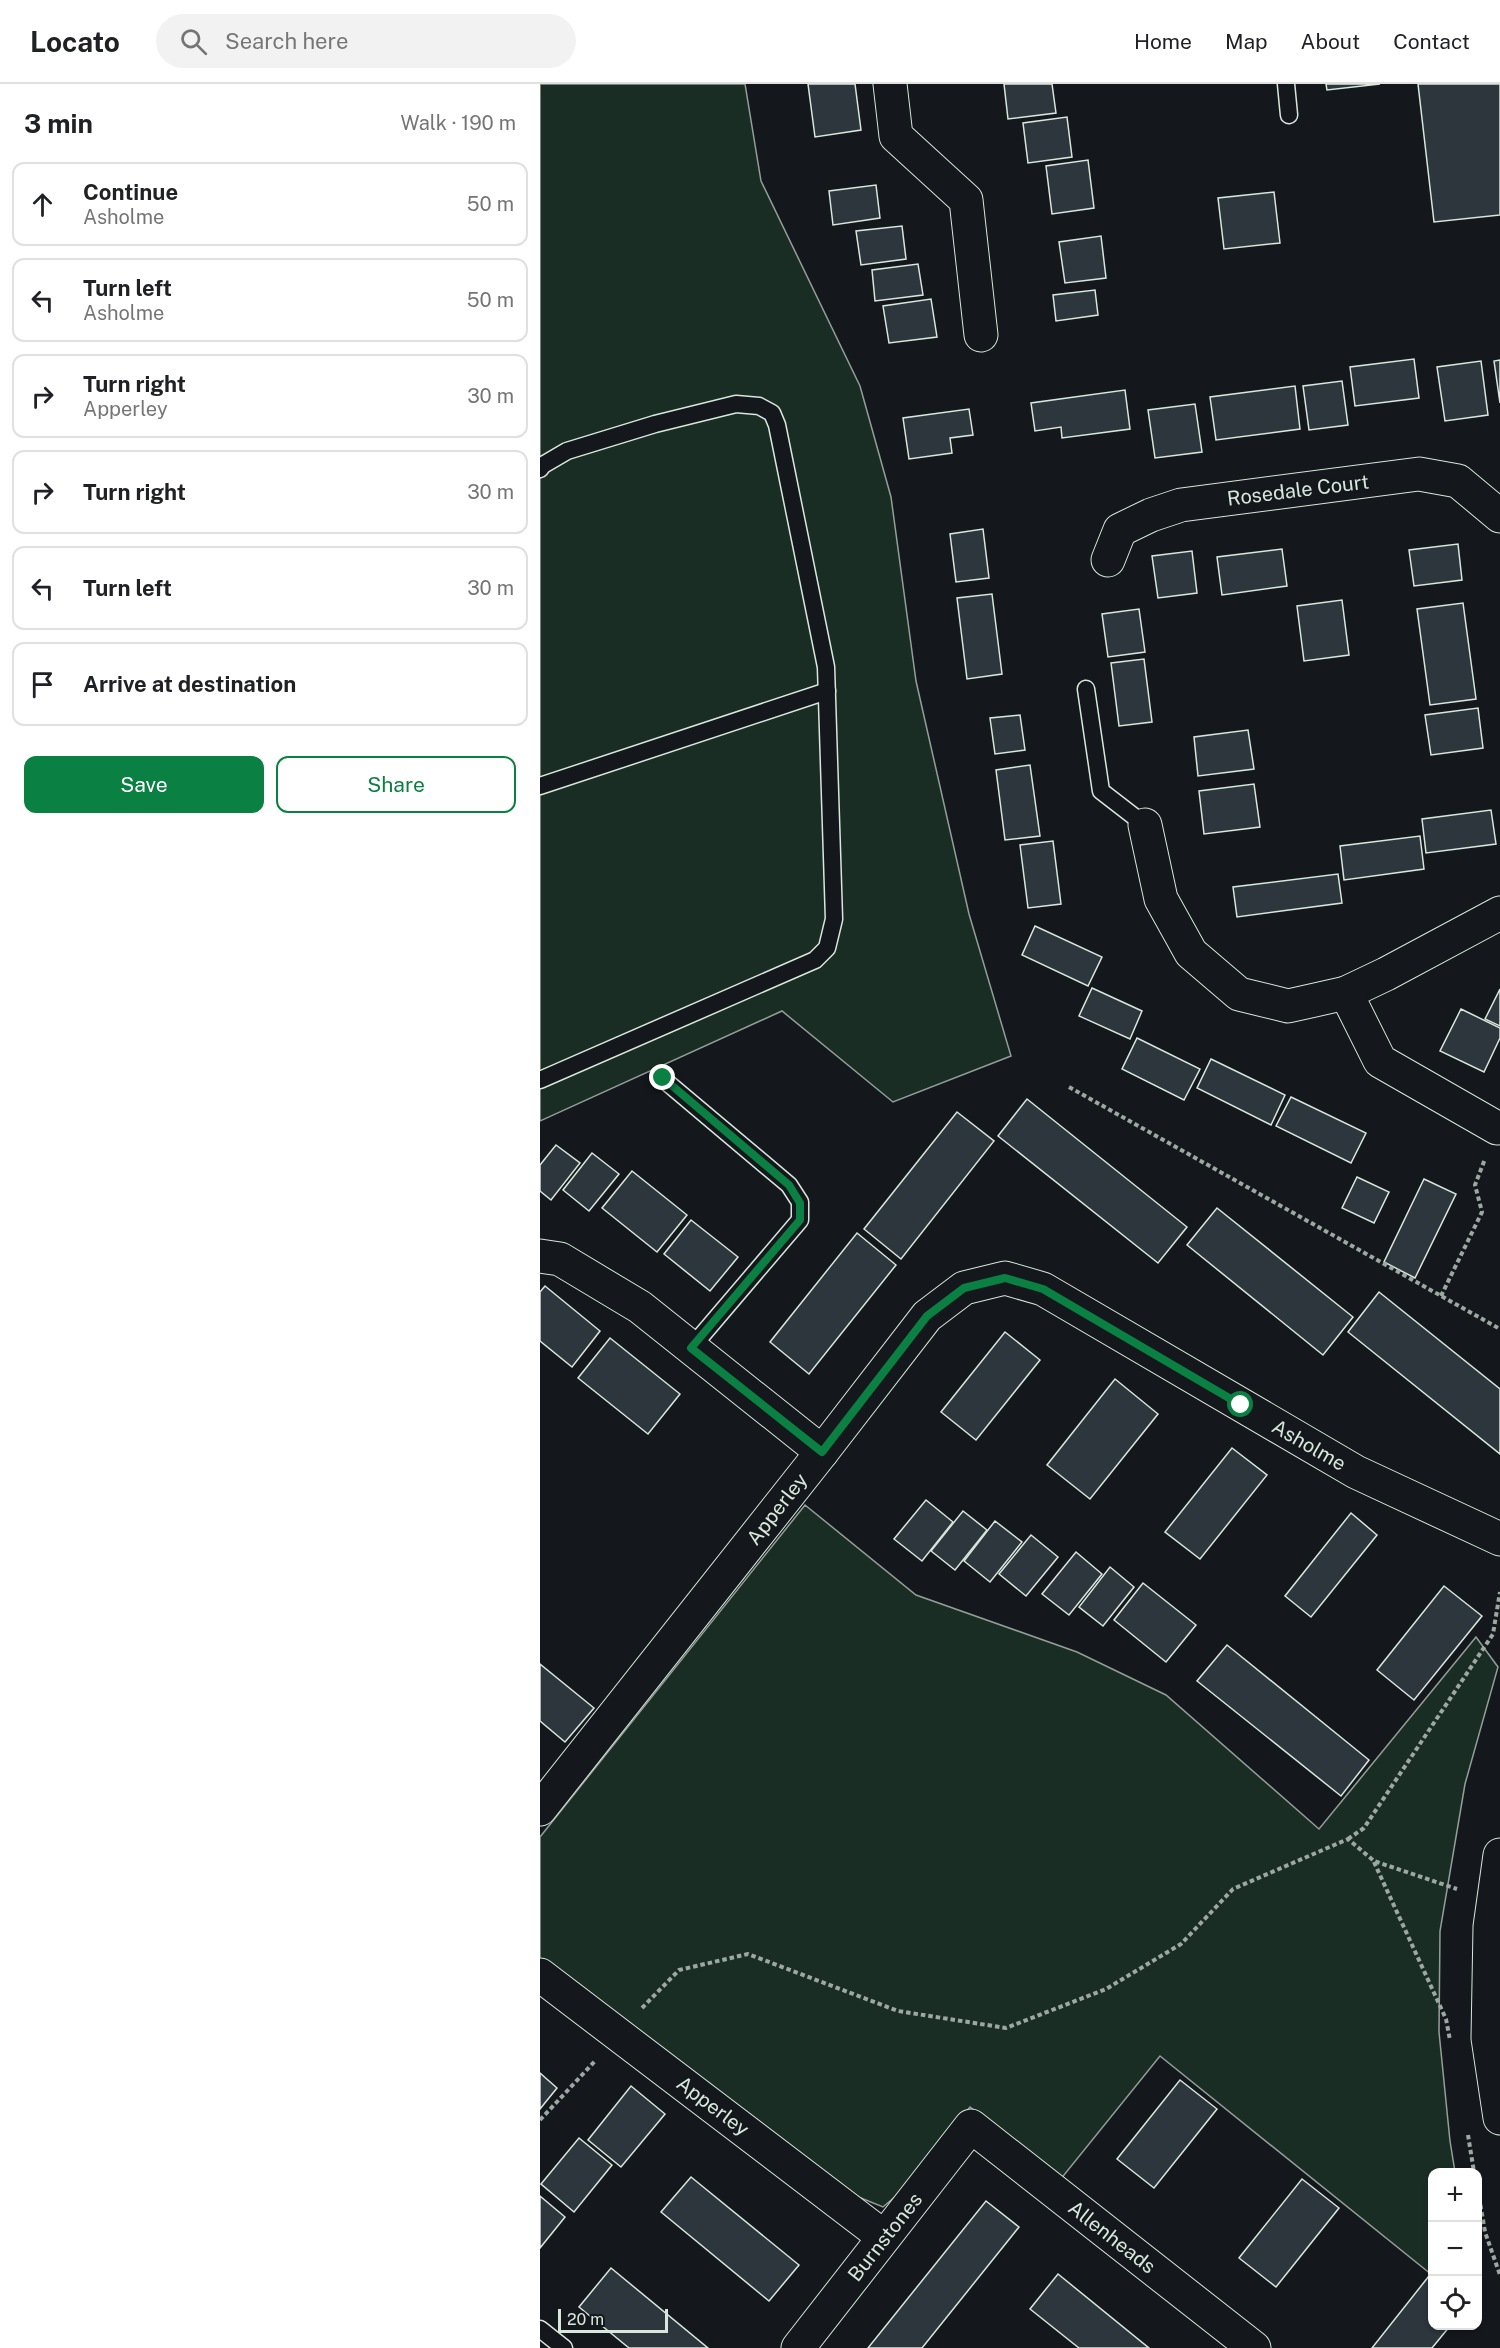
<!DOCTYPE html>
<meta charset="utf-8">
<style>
body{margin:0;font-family:"Public Sans",sans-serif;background:#f2f2f2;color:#202124}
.controls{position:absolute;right:18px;bottom:18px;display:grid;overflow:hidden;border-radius:12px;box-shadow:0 2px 4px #0004}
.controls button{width:54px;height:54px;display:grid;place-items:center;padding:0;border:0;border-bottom:2px solid #e0e0e0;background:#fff;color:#202124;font:30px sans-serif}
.scale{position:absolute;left:18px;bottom:15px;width:110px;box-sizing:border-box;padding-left:6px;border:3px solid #d8e6dc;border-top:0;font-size:16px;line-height:21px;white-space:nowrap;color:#d8e6dc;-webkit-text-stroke:4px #14181c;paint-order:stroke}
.stop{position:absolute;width:18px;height:18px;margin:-14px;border:4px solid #0b8043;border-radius:50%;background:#fff}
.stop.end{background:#0b8043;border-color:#fff;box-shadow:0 2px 6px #0008}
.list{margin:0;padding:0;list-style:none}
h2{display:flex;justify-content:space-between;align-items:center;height:78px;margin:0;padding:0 24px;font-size:26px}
h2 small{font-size:20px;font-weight:400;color:#757577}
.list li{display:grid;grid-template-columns:39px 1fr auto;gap:18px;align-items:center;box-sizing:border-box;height:84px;margin:0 12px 12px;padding:0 12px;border:2px solid #e0e0e0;border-radius:12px}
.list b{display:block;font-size:22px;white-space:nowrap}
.list p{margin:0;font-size:20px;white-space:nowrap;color:#757577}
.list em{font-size:20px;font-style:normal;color:#757577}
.actions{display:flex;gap:12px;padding:18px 24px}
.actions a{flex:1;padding:14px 0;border:2px solid #0b8043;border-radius:12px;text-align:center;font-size:21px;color:#0b8043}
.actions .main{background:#0b8043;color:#fff}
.icon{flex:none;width:33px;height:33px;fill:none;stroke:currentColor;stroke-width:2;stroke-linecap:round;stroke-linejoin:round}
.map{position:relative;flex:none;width:960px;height:2264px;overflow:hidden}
header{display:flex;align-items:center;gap:36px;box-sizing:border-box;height:84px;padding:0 30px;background:#fff;border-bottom:2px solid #e0e0e0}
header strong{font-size:28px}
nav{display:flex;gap:33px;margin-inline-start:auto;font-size:21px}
.search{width:420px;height:54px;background:#f2f2f2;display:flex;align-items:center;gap:15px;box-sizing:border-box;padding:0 21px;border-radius:33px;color:#757577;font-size:22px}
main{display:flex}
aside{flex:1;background:#fff}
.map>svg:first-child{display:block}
</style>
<header>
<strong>Locato</strong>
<div class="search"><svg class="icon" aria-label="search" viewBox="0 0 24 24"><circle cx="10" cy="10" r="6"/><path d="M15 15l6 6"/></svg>Search here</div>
<nav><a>Home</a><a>Map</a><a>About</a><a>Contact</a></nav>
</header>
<main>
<aside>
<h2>3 min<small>Walk · 190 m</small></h2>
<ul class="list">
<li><svg class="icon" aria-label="ahead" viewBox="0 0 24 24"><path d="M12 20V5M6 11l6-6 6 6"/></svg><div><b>Continue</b><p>Asholme</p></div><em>50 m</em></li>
<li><svg class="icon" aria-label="left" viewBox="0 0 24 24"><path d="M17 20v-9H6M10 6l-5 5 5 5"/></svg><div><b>Turn left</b><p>Asholme</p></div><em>50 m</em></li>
<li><svg class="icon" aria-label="right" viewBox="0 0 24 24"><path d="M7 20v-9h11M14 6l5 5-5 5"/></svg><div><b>Turn right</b><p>Apperley</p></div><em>30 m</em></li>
<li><svg class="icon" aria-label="right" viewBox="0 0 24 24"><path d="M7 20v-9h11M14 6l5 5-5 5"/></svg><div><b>Turn right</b></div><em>30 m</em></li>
<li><svg class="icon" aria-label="left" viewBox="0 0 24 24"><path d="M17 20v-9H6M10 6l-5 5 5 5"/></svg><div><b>Turn left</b></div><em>30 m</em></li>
<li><svg class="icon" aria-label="arrive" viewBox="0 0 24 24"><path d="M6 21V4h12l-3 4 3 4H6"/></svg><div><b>Arrive at destination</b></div></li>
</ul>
<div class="actions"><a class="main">Save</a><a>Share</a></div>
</aside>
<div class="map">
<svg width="960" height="2264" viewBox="0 0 960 2264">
<rect width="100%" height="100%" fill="#14181c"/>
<!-- green -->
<g fill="#1a2d24" stroke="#939e99" stroke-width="1.5">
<polygon points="0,0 205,0 221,97 320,302 351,413 376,597 429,830 471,972 353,1018 242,927 0,1037"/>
<polygon points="265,1421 376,1511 537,1568 626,1611 779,1745 936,1553 958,1583 925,1700 900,1847 899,1948 910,2057 915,2088 892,2088 892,2191 620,1972 520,2096 430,2023 357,2111 343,2123 311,2110 0,1875 0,1753"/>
</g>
<!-- building -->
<g fill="#2c363c" stroke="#d8e6dc" stroke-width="1.5">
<polygon points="268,0 315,0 321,46 275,53"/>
<polygon points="464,0 512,0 516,29 468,35"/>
<polygon points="786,0 840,0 787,6"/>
<polygon points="878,0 960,0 960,131 894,138"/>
<polygon points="527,33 532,73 488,79 483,39"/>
<polygon points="548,76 554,124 512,130 506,82"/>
<polygon points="336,101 340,134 293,141 289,107"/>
<polygon points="734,108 740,159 684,165 678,114"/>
<polygon points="362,142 366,175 321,181 316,147"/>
<polygon points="561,152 566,194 525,199 519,158"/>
<polygon points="378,180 383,211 335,217 332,186"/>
<polygon points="555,206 558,231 516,237 513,211"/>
<polygon points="391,215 397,253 349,259 343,222"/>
<polygon points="874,275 879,314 815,322 810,283"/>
<polygon points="960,276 960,319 954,277"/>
<polygon points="941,277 948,331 905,337 897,283"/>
<polygon points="802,297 808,341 769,346 763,302"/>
<polygon points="755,302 760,345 676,356 670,313"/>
<polygon points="585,306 590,345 522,354 521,343 495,347 491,319"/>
<polygon points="655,320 662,368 615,374 608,326"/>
<polygon points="429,325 433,351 410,354 412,369 369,375 363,334"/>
<polygon points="443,445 449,494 416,498 410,450"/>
<polygon points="918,460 922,496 874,502 869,466"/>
<polygon points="742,465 747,502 682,511 677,473"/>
<polygon points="652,467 657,509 618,514 612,472"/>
<polygon points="452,510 462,590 427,595 417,514"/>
<polygon points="802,516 809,571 764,577 757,522"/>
<polygon points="923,519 936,615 890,621 877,525"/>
<polygon points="599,525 605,568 568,573 562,530"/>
<polygon points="604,575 612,638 579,642 571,579"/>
<polygon points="938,624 943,664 891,671 885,631"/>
<polygon points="480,631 485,666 455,670 450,634"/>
<polygon points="708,646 714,685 658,692 654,653"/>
<polygon points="490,681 500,752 465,756 456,686"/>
<polygon points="714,700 720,743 664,750 659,707"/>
<polygon points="951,726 956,760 886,769 882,735"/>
<polygon points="880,752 884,785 804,796 800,762"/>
<polygon points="513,757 521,820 488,824 480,761"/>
<polygon points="798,790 802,819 697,833 693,803"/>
<polygon points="495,842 562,873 548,902 482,871"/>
<polygon points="552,904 602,927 590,955 539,932"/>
<polygon points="960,905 960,942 945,935"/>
<polygon points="921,925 960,944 960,954 944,988 900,967"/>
<polygon points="597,954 660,985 644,1016 582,985"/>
<polygon points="671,975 745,1011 731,1041 657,1004"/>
<polygon points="751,1013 826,1049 811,1079 736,1042"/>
<polygon points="487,1015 647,1143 618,1179 458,1052"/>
<polygon points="417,1028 454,1057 361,1175 324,1145"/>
<polygon points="16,1061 40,1079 11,1116 0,1107 0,1081"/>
<polygon points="52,1069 79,1090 49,1127 23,1106"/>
<polygon points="92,1087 147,1131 117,1168 62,1124"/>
<polygon points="817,1093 849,1108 834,1139 802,1124"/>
<polygon points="884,1095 916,1110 875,1194 844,1178"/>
<polygon points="677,1124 813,1233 783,1271 647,1161"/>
<polygon points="151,1136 198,1173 170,1207 124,1170"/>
<polygon points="317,1149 356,1181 269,1290 230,1258"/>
<polygon points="5,1202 60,1247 32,1283 0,1257 0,1208"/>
<polygon points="839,1208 960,1305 960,1370 808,1248"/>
<polygon points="465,1248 500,1276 436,1356 401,1328"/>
<polygon points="70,1254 140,1310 108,1350 38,1294"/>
<polygon points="575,1295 618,1330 550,1415 507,1381"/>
<polygon points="692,1364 727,1391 660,1475 625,1448"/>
<polygon points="386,1416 413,1438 382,1477 354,1455"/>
<polygon points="423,1427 447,1446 415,1486 391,1467"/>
<polygon points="811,1429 837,1451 771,1533 745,1512"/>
<polygon points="455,1437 482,1458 450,1498 424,1477"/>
<polygon points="491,1451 518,1473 486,1512 459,1490"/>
<polygon points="536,1468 562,1490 529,1531 502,1510"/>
<polygon points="570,1483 594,1503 563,1542 539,1523"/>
<polygon points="603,1499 656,1541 626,1578 574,1536"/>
<polygon points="904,1502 942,1532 874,1616 837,1586"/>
<polygon points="687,1561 829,1676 801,1712 657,1597"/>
<polygon points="0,1580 54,1624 25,1658 0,1637"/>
<polygon points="0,1989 17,2004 0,2025"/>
<polygon points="640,1996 677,2025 614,2104 577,2075"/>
<polygon points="91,2002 125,2030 81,2083 48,2056"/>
<polygon points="39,2054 72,2081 34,2128 1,2100"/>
<polygon points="151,2093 259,2181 229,2217 121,2128"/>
<polygon points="762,2095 799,2124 736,2203 699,2174"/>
<polygon points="0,2112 25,2133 0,2164"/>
<polygon points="446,2117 479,2143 382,2264 328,2264"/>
<polygon points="71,2184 168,2264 89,2264 39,2223"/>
<polygon points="518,2190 609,2264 539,2264 490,2225"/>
<polygon points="889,2192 892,2195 892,2242 910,2242 892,2264 832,2264"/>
</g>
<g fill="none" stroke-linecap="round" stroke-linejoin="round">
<defs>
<g id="service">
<polyline points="746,0 749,31"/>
<polyline points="0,385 3,381 27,367 115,340 196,320 219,322 232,329 237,341 286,583 294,835 287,864 275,876 0,996"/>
<polyline points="546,605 561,707 605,741"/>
<polyline points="0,702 287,607"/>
<polyline points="123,995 249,1101 260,1118 260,1136 151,1264"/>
<polyline points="0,2245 24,2264"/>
</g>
<g id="minor">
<polyline points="350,0 356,52 426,116 441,251"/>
<polyline points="568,476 580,446 611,431 641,421 879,390 918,397 960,432"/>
<polyline points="605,741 621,815 651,869 699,910 748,922 806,909 846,890 960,829"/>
<polyline points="806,909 840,977 957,1044"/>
<polyline points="0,1172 20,1175 100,1223 282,1368"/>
<polyline points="0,1725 282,1368 387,1232 424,1204 465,1194 503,1205 816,1388 960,1455"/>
<polyline points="0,1891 344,2153"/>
<polyline points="258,2264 431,2042 714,2264"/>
</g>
<polyline id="tertiary" points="960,1771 950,1843 948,1954 960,2034"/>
</defs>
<!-- service casing -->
<use href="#service" stroke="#d8e6dc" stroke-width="19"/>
<!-- minor casing -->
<use href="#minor" stroke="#d8e6dc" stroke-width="35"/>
<!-- tertiary casing -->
<use href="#tertiary" stroke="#d8e6dc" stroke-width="35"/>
<!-- path -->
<g stroke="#9da8a2" stroke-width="4" stroke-dasharray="4.5 3" stroke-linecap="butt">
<polyline points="529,1003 960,1245"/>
<polyline points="901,1212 942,1128 935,1101 945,1075"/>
<polyline points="808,1755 824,1744 953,1550 960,1508"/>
<polyline points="834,1778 906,1935 910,1956"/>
<polyline points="102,1924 139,1886 208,1870 358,1927 466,1944 566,1905 641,1860 693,1805 808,1755 834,1777 917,1805"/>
<polyline points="0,2036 55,1977"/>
<polyline points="928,2051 934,2088"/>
<polyline points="938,2106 945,2148 960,2191"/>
</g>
<!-- service -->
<use href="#service" stroke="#14181c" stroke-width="16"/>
<!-- minor -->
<use href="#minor" stroke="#14181c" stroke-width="33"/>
<!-- tertiary -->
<use href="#tertiary" stroke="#14181c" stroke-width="33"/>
</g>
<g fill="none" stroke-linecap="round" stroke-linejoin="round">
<!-- route -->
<polyline stroke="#0b8043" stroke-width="8" points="123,994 249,1101 260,1119 260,1136 151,1264 282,1368 387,1232 424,1204 465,1194 503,1205 701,1321"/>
</g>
<g text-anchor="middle" stroke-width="4.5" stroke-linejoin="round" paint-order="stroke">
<!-- street labels -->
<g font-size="20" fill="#d8e6dc" stroke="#14181c">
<text transform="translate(758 406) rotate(-7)" y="7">Rosedale Court</text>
<text transform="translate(769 1361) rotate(30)" y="7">Asholme</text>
<text transform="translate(237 1425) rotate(-52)" y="7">Apperley</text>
<text transform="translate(173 2022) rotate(37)" y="7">Apperley</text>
<text transform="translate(345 2153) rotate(-52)" y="7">Burnstones</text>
<text transform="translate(572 2153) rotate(38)" y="7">Allenheads</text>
</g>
</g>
</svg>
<div class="controls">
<button>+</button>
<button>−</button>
<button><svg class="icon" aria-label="locate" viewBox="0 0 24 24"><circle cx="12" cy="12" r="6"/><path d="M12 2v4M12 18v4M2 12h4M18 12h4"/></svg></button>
</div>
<div class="scale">20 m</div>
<div class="stop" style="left:701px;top:1321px"></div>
<div class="stop end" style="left:123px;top:994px"></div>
</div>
</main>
